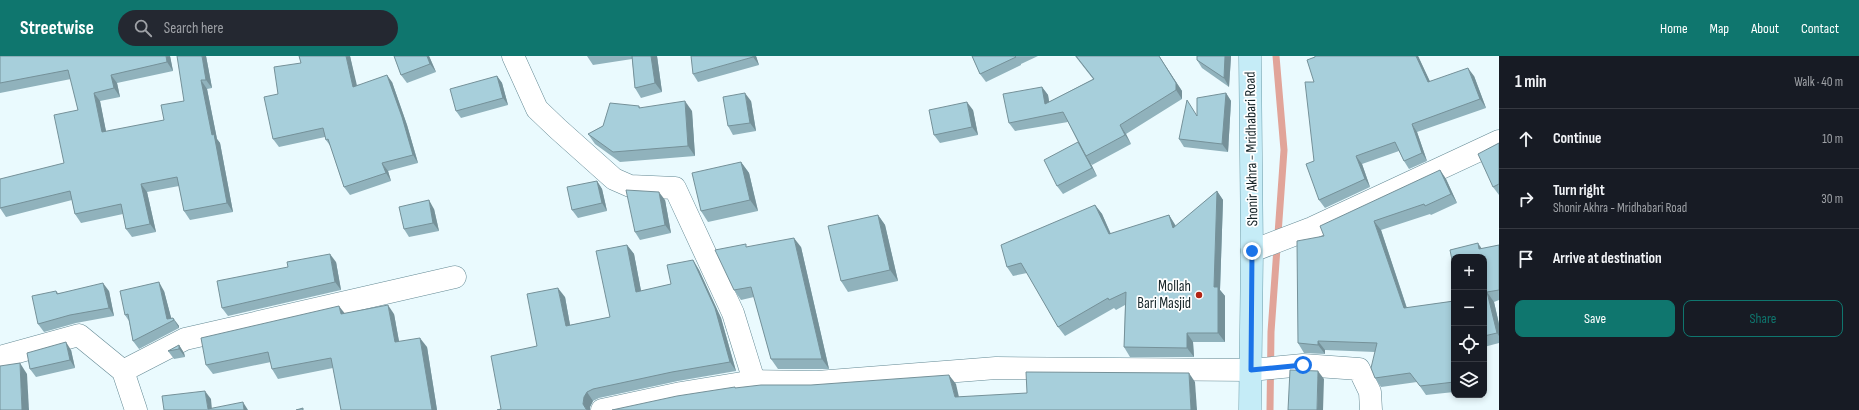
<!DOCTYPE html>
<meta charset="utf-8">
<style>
body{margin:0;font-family:"Sofia Sans Condensed",sans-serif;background:#242831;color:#f1f3f6}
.controls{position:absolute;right:12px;bottom:12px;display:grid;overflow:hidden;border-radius:8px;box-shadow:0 2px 6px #0003}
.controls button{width:36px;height:36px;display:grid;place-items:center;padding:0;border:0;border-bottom:1px solid #363941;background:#171b24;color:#f1f3f6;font:20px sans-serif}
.stop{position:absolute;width:12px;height:12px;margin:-9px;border:3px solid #1a73e8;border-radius:50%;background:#fff}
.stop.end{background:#1a73e8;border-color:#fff;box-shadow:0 1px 4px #0008}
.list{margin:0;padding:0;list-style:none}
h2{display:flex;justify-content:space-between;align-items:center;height:52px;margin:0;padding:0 16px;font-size:17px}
h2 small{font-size:13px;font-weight:400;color:#9ea1a6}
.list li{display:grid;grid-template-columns:26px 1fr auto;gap:12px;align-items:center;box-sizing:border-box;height:60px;padding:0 16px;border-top:1px solid #363941}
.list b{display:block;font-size:15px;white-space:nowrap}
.list p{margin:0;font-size:13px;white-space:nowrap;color:#9ea1a6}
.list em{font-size:13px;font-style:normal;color:#9ea1a6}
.actions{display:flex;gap:8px;padding:12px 16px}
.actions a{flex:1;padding:9px 0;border:1px solid #0f766e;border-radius:8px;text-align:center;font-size:14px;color:#0f766e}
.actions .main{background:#0f766e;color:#fff}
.icon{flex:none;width:22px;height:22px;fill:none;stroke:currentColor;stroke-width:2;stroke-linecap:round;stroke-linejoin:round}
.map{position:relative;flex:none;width:1499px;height:354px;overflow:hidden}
header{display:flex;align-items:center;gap:24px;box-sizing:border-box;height:56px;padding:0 20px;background:#0f766e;color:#fff}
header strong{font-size:19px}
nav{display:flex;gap:22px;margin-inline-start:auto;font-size:14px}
.search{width:280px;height:36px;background:#242831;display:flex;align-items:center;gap:10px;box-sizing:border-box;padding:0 14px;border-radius:22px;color:#9ea1a6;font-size:15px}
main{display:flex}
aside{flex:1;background:#171b24}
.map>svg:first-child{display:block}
</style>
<header>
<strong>Streetwise</strong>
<div class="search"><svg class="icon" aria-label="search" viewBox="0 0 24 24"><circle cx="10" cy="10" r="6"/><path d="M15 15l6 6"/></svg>Search here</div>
<nav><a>Home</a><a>Map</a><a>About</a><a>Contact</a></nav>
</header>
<main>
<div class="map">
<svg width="1499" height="354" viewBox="0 0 1499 354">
<rect width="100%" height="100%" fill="#eafafe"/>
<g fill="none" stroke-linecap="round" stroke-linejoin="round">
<!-- stream -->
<polyline stroke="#e1a499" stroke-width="7" points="1270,354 1271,276 1284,94 1276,0"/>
<defs>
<g id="minor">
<polyline points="513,0 537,53 558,73 614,123 630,130 675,132 733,257 754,325"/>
<polyline points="1252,195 1312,172 1499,85"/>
<polyline points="0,301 79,279 123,315 136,354"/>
<polyline points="123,315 185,283 455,221"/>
<polyline points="602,354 681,337 754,325 817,326 996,312 1251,314 1303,309 1359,313 1370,336 1371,354"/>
</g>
<polyline id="major" points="1250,0 1252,195 1250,354"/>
</defs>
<!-- minor casing -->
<use href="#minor" stroke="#638994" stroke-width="23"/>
<!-- major casing -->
<use href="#major" stroke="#6e9eab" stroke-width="23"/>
<!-- minor -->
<use href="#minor" stroke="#fff" stroke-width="22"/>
<!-- major -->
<use href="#major" stroke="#c5ecf7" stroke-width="22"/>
</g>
<!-- wall -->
<g fill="#90b2bc">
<polygon points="0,0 170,0 173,15 117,27 120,41 100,45 106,76 164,64 184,45 206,0 212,32 207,33 217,83 220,87 233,156 190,164 184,155 179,130 147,136 156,176 132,181 126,173 123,158 81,167 75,158 72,144 6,161 0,152 64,107 78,54 71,23 0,37"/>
<polygon points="299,0 350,0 356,29 392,26 407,69 418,107 388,115 391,125 350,139 344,131 331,91 326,84 325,81 279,91 273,83 278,38 301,7"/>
<polygon points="394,0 429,0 436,16 407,27 401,19"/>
<polygon points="587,0 657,0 662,36 641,42 635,32 632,3 593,9"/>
<polygon points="756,0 759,9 698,26 693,18"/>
<polygon points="972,0 1038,0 1021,8 1021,9 986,26 980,18"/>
<polygon points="1075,0 1159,0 1182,35 1182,43 1126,78 1131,88 1092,109 1090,106 1097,120 1063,138 1057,130 1078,86 1068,66 1015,75 1009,67 1042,31 1048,39 1049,46 1093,23"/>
<polygon points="1197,0 1231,0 1229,31 1202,12 1197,4"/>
<polygon points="1418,0 1430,26 1474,20 1486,52 1417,76 1427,105 1409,113 1404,105 1399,95 1362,108 1370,131 1325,152 1319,144 1314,105 1314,26 1315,1"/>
<polygon points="497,20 502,27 508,49 461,62 456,55"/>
<polygon points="1226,37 1231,45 1228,96 1184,91 1179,83 1197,59"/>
<polygon points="751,45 756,75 733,79 728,70"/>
<polygon points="639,50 640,52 692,55 695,100 620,106 595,88 588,78"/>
<polygon points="973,54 978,79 940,87 934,79"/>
<polygon points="1499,87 1499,139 1493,131"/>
<polygon points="741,106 749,117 758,155 708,166 701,155"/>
<polygon points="1440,114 1446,123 1457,147 1431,159 1430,158 1381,174 1407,252 1454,245 1454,336 1426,339 1417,326 1381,331 1375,322 1375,296 1325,294 1325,298 1304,297 1298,287 1324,180"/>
<polygon points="597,125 602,133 607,155 578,162 572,154"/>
<polygon points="1217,135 1223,144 1220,234 1225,240 1225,286 1193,286 1194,301 1130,301 1124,291 1125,249 1116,254 1114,252 1065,280 1058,271 1027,217 1013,220 1007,211 1095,149 1102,158 1111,178 1169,159 1176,170"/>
<polygon points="665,144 671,177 640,184 635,176"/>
<polygon points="434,153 439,175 409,181 404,173"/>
<polygon points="878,159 885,169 898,225 848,236 841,225"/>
<polygon points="627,189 634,198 641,235 671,228 693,204 699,214 721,262 736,315 678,325 599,342 593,345 590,351 590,354 497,354 501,353 565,241 570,269 610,261"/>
<polygon points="1499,189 1499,244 1494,246 1499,268 1499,287 1484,291 1484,201 1481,193"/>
<polygon points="747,191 801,191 829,313 778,313 771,303 754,241 741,244 734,234"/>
<polygon points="336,206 341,234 228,260 222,252"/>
<polygon points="56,235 58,237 109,235 114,260 76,267 44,276 38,268"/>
<polygon points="164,235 171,262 173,262 179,270 179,272 139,293 133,285 129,265 125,259"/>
<polygon points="345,257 394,258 399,286 427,291 437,354 341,354 333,312 278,323 272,313 271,306 213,318 206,309"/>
<polygon points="179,289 184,297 185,301 174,303 168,295"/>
<polygon points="71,294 75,312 36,321 30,313"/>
</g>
<!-- shaded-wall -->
<g fill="#759199">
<polygon points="166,0 170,0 173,15 167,6"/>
<polygon points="202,0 206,0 212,32 206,24"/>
<polygon points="346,0 350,0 359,38 353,31"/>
<polygon points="427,0 429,0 436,16 430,8"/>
<polygon points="651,0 657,0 662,36 655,27"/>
<polygon points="753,0 756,0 759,9 753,1"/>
<polygon points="1159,0 1182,35 1182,43 1176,34"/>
<polygon points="1225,0 1231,0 1229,31 1224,22"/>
<polygon points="1416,0 1418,0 1434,34 1428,26"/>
<polygon points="1468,12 1474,20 1486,52 1480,43"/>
<polygon points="111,19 117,27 120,41 114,32"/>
<polygon points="387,19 392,26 407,69 418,107 413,99"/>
<polygon points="497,20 502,27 508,49 503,42"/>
<polygon points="201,24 207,33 217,83 220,87 233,156 227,147 212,79"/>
<polygon points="1042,31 1048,39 1051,57 1045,48"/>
<polygon points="94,37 100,45 108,85 102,76"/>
<polygon points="745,37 751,45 756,75 750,67"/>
<polygon points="1226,37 1231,45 1228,96 1222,88"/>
<polygon points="685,45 692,55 695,100 688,90"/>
<polygon points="967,46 973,54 978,79 972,71"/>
<polygon points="1412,68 1417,76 1427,105 1422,97"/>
<polygon points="1120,69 1126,78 1131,88 1125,79"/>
<polygon points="1078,86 1086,100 1090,106 1097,120 1092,112"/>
<polygon points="1356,100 1362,108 1370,131 1365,123"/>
<polygon points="741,106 749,117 758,155 750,144"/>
<polygon points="382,107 388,115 391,125 386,117"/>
<polygon points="1440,114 1446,123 1457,147 1451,138"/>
<polygon points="597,125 602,133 607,155 602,147"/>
<polygon points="141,128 147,136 156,176 150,168"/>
<polygon points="1217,135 1223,144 1220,234 1225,240 1225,286 1218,277 1214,231"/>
<polygon points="659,136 665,144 671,177 665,169"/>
<polygon points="429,144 434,153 439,175 433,167"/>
<polygon points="1095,149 1102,158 1115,188 1109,178"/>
<polygon points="878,159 885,169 898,225 890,214"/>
<polygon points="1169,159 1175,169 1179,182 1173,172"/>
<polygon points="1374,165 1381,174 1410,262 1404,252"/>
<polygon points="794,182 801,191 829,313 822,303"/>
<polygon points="1478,187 1484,196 1479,193"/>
<polygon points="627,189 634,198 643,245 636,236"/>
<polygon points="330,198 336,206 341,234 335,226"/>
<polygon points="693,204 699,214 721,262 736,315 730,306"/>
<polygon points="159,226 164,235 172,265 167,263"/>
<polygon points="103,227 109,235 114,260 109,252"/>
<polygon points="558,232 565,241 572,280 566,270"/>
<polygon points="1487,236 1494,246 1499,268 1499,280 1497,277"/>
<polygon points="388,249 394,258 401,296 395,286"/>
<polygon points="339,250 346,259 341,258"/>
<polygon points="173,262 179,270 179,272 174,264"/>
<polygon points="1187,277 1193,286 1194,301 1187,292"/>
<polygon points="420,282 427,291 437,354 432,354"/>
<polygon points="1318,285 1325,294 1325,298 1318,289"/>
<polygon points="66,286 71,294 75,312 70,304"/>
<polygon points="179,289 184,297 185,301 179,293"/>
<polygon points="20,307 27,318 29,354 22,354"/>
<polygon points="1318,315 1324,323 1323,354 1317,354"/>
<polygon points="1189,317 1195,326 1197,354 1191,354"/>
<polygon points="949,319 956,328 961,350 955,341"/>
<polygon points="205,335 211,343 212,354 208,353"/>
<polygon points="587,336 593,345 590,351 590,354 587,354 583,348 584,341"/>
<polygon points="243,346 248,354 244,354"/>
</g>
<!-- building -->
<g fill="#a7cfdb" stroke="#759199">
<polygon points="0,0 166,0 167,6 111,19 114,32 94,37 102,76 164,64 161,49 184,45 177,0 202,0 206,24 201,24 212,79 214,78 227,147 184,155 177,121 141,128 150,168 126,173 121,148 75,158 70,135 0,152 0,123 64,107 54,59 78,54 68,14 0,27"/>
<polygon points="299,0 346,0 353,31 387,19 402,61 413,99 382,107 386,117 344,131 328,83 326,84 323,72 273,83 264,41 278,38 274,11 301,7"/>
<polygon points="394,0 427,0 430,8 401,19"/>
<polygon points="632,0 651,0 655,27 635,32"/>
<polygon points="691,0 753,0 753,1 693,18"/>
<polygon points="972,0 1015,0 1016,1 980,18"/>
<polygon points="1076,0 1159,0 1176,27 1176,34 1120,69 1125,79 1086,100 1063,56 1009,67 1003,38 1042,31 1045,48 1094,23"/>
<polygon points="1197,0 1225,0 1224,22 1197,4"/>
<polygon points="1315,0 1416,0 1428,26 1468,12 1480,43 1412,68 1422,97 1404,105 1395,86 1356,100 1365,123 1319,144 1306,108 1314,105 1305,26 1314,26 1307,4 1315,1"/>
<polygon points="497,20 503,42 456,55 450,33"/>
<polygon points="745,37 750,67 728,70 723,41"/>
<polygon points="1226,37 1222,88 1179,83 1187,44 1197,60 1197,42"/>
<polygon points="685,45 688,90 613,96 588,78 603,70 610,47 639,50 639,52"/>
<polygon points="967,46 972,71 934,79 929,54"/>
<polygon points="1078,86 1092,112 1057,130 1044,104"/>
<polygon points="1499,87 1499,128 1493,131 1478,98"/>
<polygon points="741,106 750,144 701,155 692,117"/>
<polygon points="1440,114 1451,138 1425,150 1424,148 1374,165 1404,252 1454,245 1454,326 1420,330 1410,317 1375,322 1371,312 1377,287 1318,285 1318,289 1298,287 1297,185 1324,180 1320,170"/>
<polygon points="597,125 602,147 572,154 567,131"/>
<polygon points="626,134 659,136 665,169 635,176"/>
<polygon points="1217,135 1214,231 1218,231 1218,277 1187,277 1187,292 1124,291 1126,236 1109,244 1108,242 1058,271 1021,207 1007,211 1001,189 1095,149 1109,178 1169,159 1173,172"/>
<polygon points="429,144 433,167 404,173 399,151"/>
<polygon points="878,159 890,214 841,225 828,170"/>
<polygon points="794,182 822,303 771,303 751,231 734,234 715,194 746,188 746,191"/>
<polygon points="1478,187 1479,193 1499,189 1499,234 1487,236 1497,277 1484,280 1484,201 1454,201 1454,214 1450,194"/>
<polygon points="627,189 636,236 671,228 667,209 693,204 715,252 730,306 672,316 593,333 587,336 584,341 583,348 586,353 588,354 497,354 501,353 491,300 537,290 527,238 558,232 566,270 610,261 596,195"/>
<polygon points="330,198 335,226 222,252 217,225 288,211 287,206"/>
<polygon points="159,226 167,263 173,262 174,264 133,285 128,258 125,259 120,235"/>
<polygon points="103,227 109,252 70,259 38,268 32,240 56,235 57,238"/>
<polygon points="388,249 395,286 420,282 432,354 341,354 331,302 272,313 268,296 206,309 201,282 339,250 341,258"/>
<polygon points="66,286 70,304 30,313 27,297"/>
<polygon points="179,289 179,293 168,295"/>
<polygon points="20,307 22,354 0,354 0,310"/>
<polygon points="1290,314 1318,315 1317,354 1288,354"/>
<polygon points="1026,316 1189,317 1191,354 612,354 677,340 735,331 735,332 761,329 811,329 949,319 955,341 1027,337"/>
<polygon points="205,335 208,353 243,346 244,354 164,354 162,340"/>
<polygon points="303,352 303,354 296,354"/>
</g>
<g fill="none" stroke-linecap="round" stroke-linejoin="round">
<!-- route -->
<polyline stroke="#1a73e8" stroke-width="5" points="1252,195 1251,314 1303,309"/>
</g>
<!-- markers -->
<circle fill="#b22414" stroke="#fff" stroke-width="1.5" cx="1199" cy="239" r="4"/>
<g text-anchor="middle" stroke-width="3.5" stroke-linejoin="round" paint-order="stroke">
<!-- street labels -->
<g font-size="15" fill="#142327" stroke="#fff">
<text transform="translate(1251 93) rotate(-91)" y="5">Shonir Akhra - Mridhabari Road</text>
</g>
<!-- poi labels -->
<g font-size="15" fill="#142327" stroke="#fff" text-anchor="end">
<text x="1191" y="235">Mollah<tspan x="1191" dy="17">Bari Masjid</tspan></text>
</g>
</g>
</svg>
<div class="controls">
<button>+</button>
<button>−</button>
<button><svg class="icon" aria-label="locate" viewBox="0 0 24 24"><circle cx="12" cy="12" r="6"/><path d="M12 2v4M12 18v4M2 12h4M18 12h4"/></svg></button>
<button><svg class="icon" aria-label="layers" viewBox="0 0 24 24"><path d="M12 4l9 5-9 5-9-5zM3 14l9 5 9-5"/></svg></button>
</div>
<div class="stop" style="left:1303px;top:309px"></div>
<div class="stop end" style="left:1252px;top:195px"></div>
</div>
<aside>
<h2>1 min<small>Walk · 40 m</small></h2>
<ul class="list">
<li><svg class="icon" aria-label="ahead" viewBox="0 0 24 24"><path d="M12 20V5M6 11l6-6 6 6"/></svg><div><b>Continue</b></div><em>10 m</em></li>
<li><svg class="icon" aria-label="right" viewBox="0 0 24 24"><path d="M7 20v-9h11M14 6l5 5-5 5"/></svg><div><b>Turn right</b><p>Shonir Akhra - Mridhabari Road</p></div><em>30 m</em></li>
<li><svg class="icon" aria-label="arrive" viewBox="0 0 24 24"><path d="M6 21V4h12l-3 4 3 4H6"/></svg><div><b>Arrive at destination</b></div></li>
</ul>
<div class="actions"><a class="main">Save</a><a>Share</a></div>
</aside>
</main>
